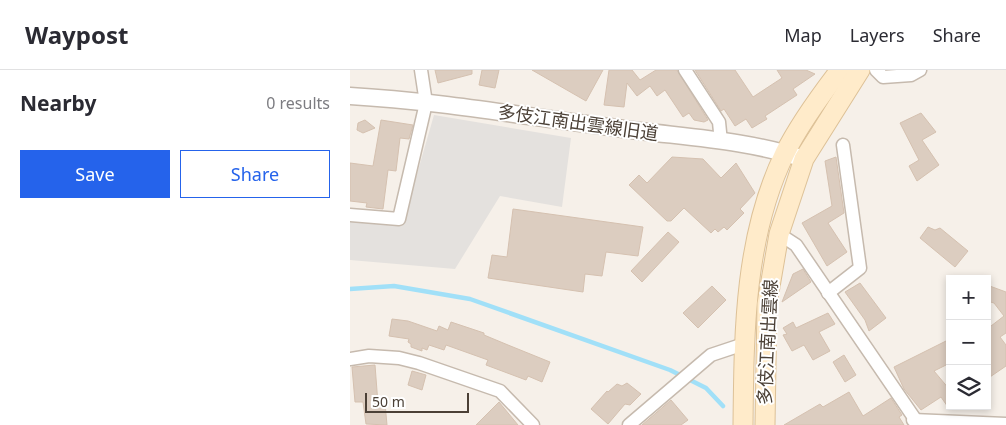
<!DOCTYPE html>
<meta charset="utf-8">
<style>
body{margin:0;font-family:"Noto Sans","Noto Sans JP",sans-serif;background:#f2f2f3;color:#2b2b33}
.controls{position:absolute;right:15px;bottom:15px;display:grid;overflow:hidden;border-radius:0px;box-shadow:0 2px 8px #0003}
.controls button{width:45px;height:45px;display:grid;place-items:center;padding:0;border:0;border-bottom:1px solid #e1e1e2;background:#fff;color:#2b2b33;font:25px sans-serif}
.scale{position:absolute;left:15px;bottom:12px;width:104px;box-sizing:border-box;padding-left:5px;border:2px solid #4b4036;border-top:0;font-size:14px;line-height:18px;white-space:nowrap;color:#4b4036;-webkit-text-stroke:4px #fff;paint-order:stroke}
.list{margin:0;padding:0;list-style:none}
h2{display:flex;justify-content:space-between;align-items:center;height:65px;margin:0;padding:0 20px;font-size:21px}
h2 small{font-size:16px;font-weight:400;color:#7c7c81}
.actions{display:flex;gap:10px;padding:15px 20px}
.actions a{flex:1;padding:11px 0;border:1px solid #2563eb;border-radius:0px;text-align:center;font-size:18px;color:#2563eb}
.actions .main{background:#2563eb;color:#fff}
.icon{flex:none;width:28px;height:28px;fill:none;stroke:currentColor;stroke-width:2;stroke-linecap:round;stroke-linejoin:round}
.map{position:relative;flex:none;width:656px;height:355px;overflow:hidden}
header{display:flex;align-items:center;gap:30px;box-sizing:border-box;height:70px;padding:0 25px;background:#fff;border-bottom:1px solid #e1e1e2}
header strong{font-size:24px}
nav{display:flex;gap:28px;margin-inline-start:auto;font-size:18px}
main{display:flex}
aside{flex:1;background:#fff}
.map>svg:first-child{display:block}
</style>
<header>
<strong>Waypost</strong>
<nav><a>Map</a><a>Layers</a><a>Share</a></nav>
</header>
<main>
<aside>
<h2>Nearby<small>0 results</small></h2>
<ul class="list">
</ul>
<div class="actions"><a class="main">Save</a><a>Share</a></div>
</aside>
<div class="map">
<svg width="656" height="355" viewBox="0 0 656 355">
<rect width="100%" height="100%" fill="#f6f0e9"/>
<!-- parking -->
<polygon fill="#e4e1de" points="84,45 221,68 212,137 150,126 105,199 0,190 0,151 52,156"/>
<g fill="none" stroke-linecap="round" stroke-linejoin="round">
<!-- stream -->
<polyline stroke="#a1e0f8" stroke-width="4.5" points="0,219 44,216 120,229 320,300 356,318 373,336"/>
</g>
<!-- building -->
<g fill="#dccdc0" stroke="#d5c1b0">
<polygon points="85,0 122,0 122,4 88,13"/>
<polygon points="132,0 149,0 145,18 129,15"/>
<polygon points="182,0 253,0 236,31"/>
<polygon points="259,0 282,0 290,10 306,0 327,0 358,50 354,52 344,50 339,43 333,47 315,20 307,26 300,16 287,26 277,13 274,37 254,35"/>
<polygon points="345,0 385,0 403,27 432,8 427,0 456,0 465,4 443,19 447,25 415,46 417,49 402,58 396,49 385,56 374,39 371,41"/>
<polygon points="571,43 586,62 572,70 589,95 567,111 559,96 569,90 550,53"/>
<polygon points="15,50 25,58 13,63 7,60 8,53"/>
<polygon points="31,50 63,55 59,69 50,68 46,101 38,100 33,139 16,137 17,133 0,131 0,93 23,96"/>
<polygon points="322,87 353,89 371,108 386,93 405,123 390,139 394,143 377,160 374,157 368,162 365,159 361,163 334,138 321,151 317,151 279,115 289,105 297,113"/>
<polygon points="486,87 494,143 478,153 497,182 477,196 452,153 482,136 475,91"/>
<polygon points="163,139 293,157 288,186 256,182 252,206 235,204 233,222 138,208 142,185 157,187"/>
<polygon points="578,157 585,160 590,158 618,181 605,197 570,168"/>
<polygon points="318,162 329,172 292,212 281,201"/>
<polygon points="453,199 461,212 432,232 443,204"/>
<polygon points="510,213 536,248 519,261 515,250 495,222"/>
<polygon points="637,215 656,222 656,263 650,267 656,275 656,296 637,309 637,252 641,256 654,246 644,233 637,231"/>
<polygon points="362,216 376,230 348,258 333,243"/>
<polygon points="478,243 485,254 469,262 480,281 463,290 454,275 442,281 433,265 437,264 433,258 443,252 446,258"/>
<polygon points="42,249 58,251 87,261 89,256 98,260 101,252 134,263 134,265 158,275 200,292 192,312 178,306 176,310 136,295 138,290 96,275 94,280 79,275 77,280 72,278 72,281 61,277 61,274 58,272 59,269 39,266"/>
<polygon points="600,269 600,293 584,301 600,320 600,340 591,327 571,340 554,319 544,297"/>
<polygon points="494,285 506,305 495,312 483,292"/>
<polygon points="25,295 28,334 35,333 37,355 16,354 13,332 5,332 2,297"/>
<polygon points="62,301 76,305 72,320 58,315"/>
<polygon points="277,313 291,324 280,335 275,334 258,354 241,339 257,321 258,322 267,314 272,316"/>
<polygon points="499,322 513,346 541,328 552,345 549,347 554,355 434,355 470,334 473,337"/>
<polygon points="321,330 338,350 331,355 292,355"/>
<polygon points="149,332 168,355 126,355"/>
</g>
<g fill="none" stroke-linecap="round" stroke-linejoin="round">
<defs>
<g id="minor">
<polyline points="335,0 369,52 371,72"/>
<polyline points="526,0 533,7 561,5 570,0"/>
<polyline points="0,145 49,149 76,33 71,0"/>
<polyline points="429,164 446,175 569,355"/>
<polyline points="478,223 510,198 493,75"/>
<polyline points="0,289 19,286 49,288 69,293 150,321 183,355"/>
<polyline points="563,350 656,354"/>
<polyline points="279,355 361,285 394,274"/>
</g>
<path id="tertiary" d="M0,26c89,5 178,21 267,32 61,9 128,11 187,31"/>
<g id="secondary">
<path d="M393,355c1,-92 1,-188 42,-272 15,-30 35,-57 55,-83"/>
<polyline points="415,355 417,234 429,164 454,89 510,0"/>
</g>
</defs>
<!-- minor casing -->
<use href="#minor" stroke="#c6baae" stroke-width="15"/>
<!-- tertiary casing -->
<use href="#tertiary" stroke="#c6baae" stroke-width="19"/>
<!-- secondary casing -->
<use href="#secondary" stroke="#ddc197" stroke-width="21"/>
<!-- minor -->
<use href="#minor" stroke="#fff" stroke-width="12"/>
<!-- tertiary -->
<use href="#tertiary" stroke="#fff" stroke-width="16"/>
<!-- secondary -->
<use href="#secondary" stroke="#ffebca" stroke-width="19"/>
</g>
<g text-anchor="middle" stroke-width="4" stroke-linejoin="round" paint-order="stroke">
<!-- street labels -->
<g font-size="18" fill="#4b4036" stroke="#fff">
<text transform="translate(228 53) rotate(8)" y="6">多伎江南出雲線旧道</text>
<text transform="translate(418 272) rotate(-87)" y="6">多伎江南出雲線</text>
</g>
</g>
</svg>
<div class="controls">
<button>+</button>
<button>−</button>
<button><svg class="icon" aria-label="layers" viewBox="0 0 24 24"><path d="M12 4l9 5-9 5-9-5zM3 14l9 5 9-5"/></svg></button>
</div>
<div class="scale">50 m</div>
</div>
</main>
